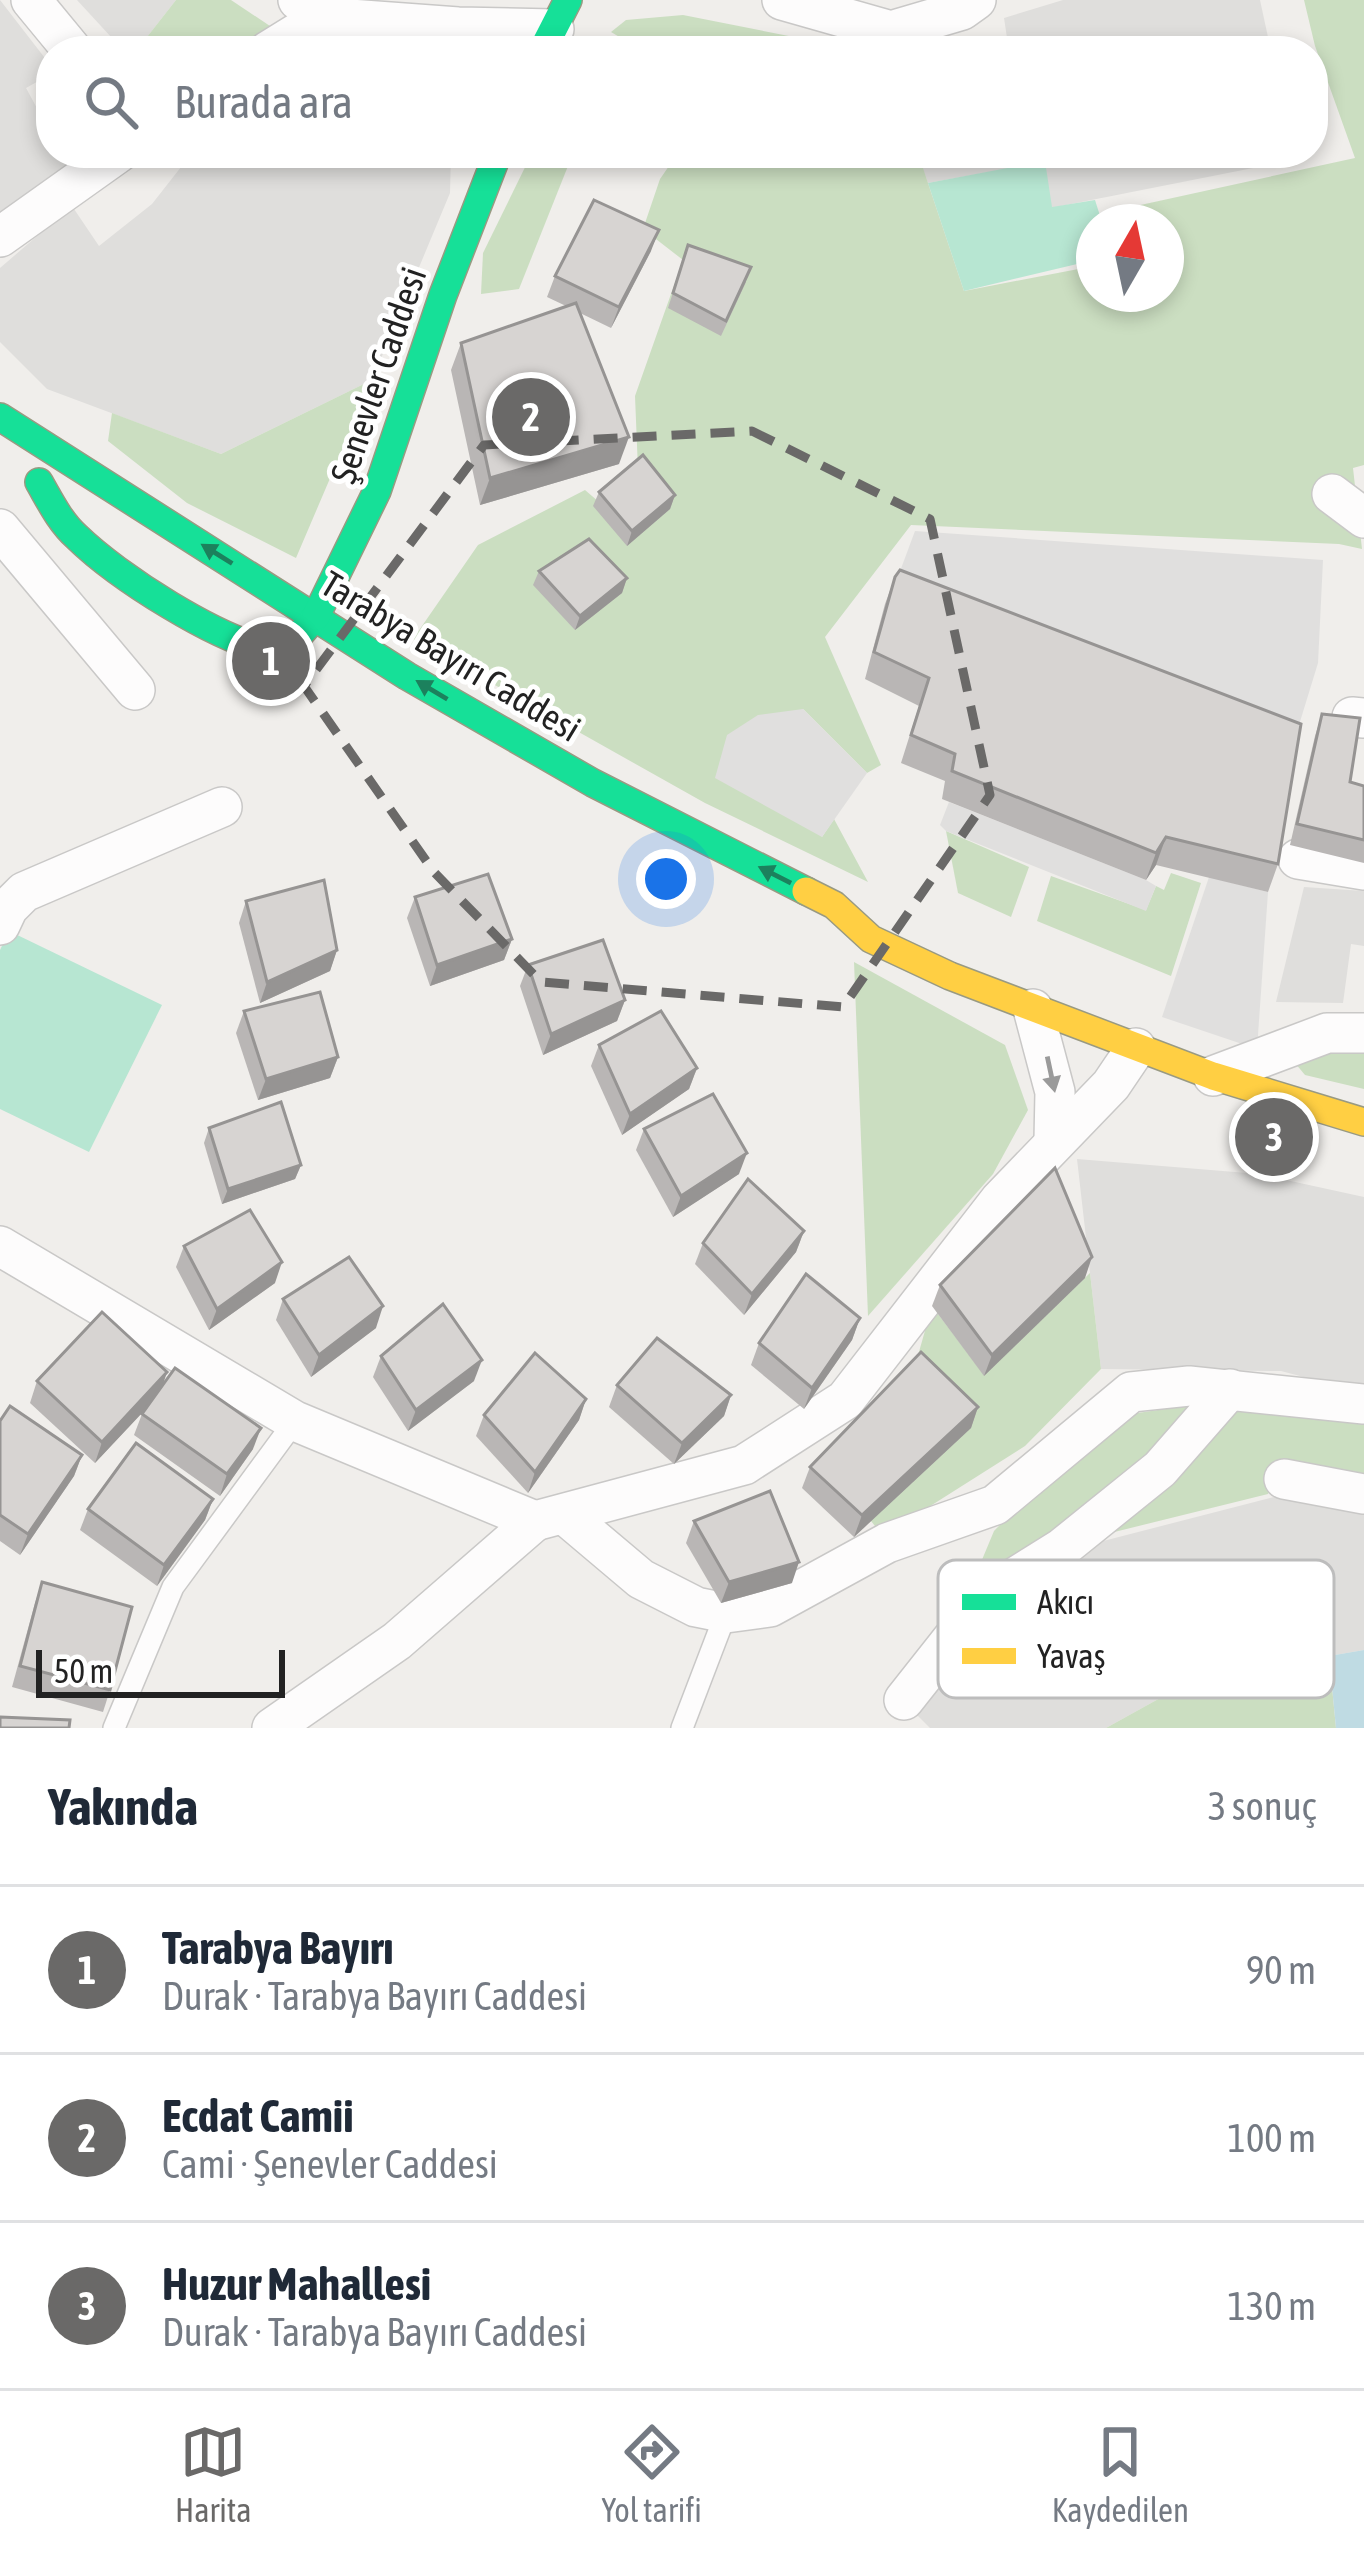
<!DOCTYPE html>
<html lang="tr">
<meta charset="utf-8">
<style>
body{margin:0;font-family:"Asap Condensed",sans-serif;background:#f6f6f7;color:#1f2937}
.compass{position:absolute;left:1076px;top:204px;width:108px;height:108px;border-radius:50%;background:#fff;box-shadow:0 6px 18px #0003;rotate:9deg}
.scale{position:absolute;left:36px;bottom:30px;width:249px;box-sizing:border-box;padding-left:12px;border:6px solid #222;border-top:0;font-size:33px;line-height:42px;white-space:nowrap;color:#222;-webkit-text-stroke:9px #fff;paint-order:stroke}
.you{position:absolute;left:666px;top:879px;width:42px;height:42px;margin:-30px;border:9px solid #fff;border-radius:50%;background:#1a73e8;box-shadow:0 0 0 18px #1a73e833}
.badge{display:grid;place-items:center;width:78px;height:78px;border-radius:50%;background:#6a6968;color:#fff;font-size:39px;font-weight:700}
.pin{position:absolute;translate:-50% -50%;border:6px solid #fff;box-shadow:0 3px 12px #0006}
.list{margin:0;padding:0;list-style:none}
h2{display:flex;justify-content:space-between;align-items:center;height:156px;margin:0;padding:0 48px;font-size:51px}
h2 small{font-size:39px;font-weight:400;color:#747a83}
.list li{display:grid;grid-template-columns:78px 1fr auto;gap:36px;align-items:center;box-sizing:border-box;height:168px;padding:0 48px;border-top:3px solid #e0e1e3}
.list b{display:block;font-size:45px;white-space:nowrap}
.list p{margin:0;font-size:39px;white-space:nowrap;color:#747a83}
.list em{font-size:39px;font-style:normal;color:#747a83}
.icon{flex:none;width:66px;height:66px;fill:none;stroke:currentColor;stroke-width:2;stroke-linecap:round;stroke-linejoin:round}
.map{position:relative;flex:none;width:1364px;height:1728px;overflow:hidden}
.search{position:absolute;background:#fff;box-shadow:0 6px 18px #0003;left:36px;right:36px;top:36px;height:132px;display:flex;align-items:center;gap:30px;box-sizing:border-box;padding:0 42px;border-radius:48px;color:#747a83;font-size:45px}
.sheet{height:660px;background:#fff}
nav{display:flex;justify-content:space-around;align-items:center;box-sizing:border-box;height:168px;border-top:3px solid #e0e1e3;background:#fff;font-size:33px;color:#747a83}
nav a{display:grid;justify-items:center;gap:6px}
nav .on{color:#6a6968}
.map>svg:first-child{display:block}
</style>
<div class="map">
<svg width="1364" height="1728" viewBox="0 0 1364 1728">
<rect width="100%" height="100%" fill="#f0eeeb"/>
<!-- residential -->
<g fill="#dfdedc">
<polygon points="0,0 51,66 51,74 26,88 51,134 51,153 61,153 72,173 0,218"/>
<polygon points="77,0 176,0 136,51 124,51"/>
<polygon points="1063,0 1260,0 1271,51 1009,51 1004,18"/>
<polygon points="192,153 451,153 450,193 372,380 221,454 47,389 0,342 0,268 72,206 99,246 152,204"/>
<polygon points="917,153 1292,153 1294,160 1051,208 1044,162 928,183"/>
<polygon points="1304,887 1364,891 1364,946 1351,944 1343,1003 1276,1002"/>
<polygon points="1077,1159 1259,1174 1364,1197 1364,1393 1281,1371 1101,1369"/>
<polygon points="1297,1491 1364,1506 1364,1650 1329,1656 1263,1641 1106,1728 930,1728 910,1708 1080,1547"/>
</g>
<!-- forest -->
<g fill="#cbdec1">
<polygon points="176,0 231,0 270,26 237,51 136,51"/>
<polygon points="1304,0 1364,0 1364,465 1353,468 1362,549 1339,544 911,525 825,637 881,765 867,773 803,709 822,837 834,819 868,882 705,803 413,639 478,545 585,490 599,502 638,470 635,396 683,260 643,229 660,179 678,153 918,153 964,291 1094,266 1094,294 1166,294 1166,222 1117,222 1113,211 1355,158 1315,46"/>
<polygon points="683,15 804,39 803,51 643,51 611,32 626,20"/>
<polygon points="532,153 565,153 570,161 519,289 481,294 483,253"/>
<polygon points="372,380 296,558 187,503 108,441 112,413 221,454"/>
<polygon points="946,831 1029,867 1011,917 958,893"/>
<polygon points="1171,873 1201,883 1171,976 1037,921 1051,876 1146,910 1156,886 1164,890"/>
<polygon points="854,962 1005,1045 1028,1110 993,1174 868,1316"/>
<polygon points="1364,1053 1364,1089 1305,1075 1295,1063 1304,1054"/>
<polygon points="1090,1273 1101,1369 1025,1446 883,1536 871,1521 932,1306 984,1375"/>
<polygon points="1226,1400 1364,1412 1364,1486 1277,1477 1268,1494 1082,1540 941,1658 994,1531 1037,1487 1124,1415"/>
<polygon points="1263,1641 1329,1656 1336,1728 1106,1728"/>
</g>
<!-- pitch -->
<g fill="#b7e6d2">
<polygon points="1045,161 1052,207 1095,200 1102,222 1094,222 1094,260 964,291 928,183"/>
<polygon points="9,931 162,1005 89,1152 0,1109 0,950"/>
</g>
<!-- parking -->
<g fill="#e0dfde">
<polygon points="915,531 1323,560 1318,663 1291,751 890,598"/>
<polygon points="803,709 867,773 822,837 715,778 727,735 758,715"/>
<polygon points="949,802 1146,880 1156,886 1146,911 946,831 940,825"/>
<polygon points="1209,877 1268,892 1257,1049 1162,1017"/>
</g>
<!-- water -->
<polygon fill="#bfdbe3" points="1364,1650 1364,1728 1336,1728 1329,1656"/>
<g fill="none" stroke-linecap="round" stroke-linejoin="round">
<defs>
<g id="lane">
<polyline points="114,1728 173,1587 295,1421"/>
<polyline points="682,1728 726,1613"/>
</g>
<g id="street">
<polyline points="31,0 73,51"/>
<polyline points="298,0 323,17 458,27 554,29"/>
<polyline points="782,0 891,31 962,10 976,0"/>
<polyline points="268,51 323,17"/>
<polyline points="0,237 118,153"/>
<polyline points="1332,494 1364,518"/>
<polyline points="0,529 135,690"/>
<polyline points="1352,717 1364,718"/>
<polyline points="1298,859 1364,870"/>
<polyline points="0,925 8,908 24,892 222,807"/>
<polyline points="1033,1009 1055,1092 1054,1140"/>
<polyline points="1213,1076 1327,1033 1364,1033"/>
<polyline points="0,1246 295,1421 535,1521 744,1465 845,1400 1000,1200 1111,1085 1136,1048"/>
<polyline points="1284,1479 1364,1494"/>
<polyline points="564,1514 641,1579 696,1607 726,1613 770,1607 887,1543 995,1505 1131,1392 1189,1386 1364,1404"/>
<polyline points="904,1700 987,1595 1062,1548 1160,1469 1230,1389"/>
<polyline points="272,1728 397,1641 535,1521"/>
</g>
<g id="fast">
<polyline points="542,51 568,0"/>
<polyline points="0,417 407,676 593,783 806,891"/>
<path d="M39,482c11,19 21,40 38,55 40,39 142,105 197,114l19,-9 23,-26"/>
<polyline points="316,616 377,491 443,295 498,153"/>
</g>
<polyline id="slow" points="806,891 834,905 871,939 950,976 1213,1076 1364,1122"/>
</defs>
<!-- lane casing -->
<use href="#lane" stroke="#c9c8c7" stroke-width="24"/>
<!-- street casing -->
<use href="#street" stroke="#c9c8c7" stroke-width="42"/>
<!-- fast casing -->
<use href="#fast" stroke="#999a82" stroke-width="30"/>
<!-- slow casing -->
<use href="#slow" stroke="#999a82" stroke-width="30"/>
<!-- lane -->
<use href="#lane" stroke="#fdfcfc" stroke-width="21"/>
<!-- street -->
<use href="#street" stroke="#fdfcfc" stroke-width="39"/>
<!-- fast -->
<use href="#fast" stroke="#16e098" stroke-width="27"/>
<!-- slow -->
<use href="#slow" stroke="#ffcf43" stroke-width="27"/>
</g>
<!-- wall -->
<g fill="#b9b6b5">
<polygon points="688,245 746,282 721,336 668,308"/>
<polygon points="651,251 611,328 580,313 619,464 480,505 451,370 461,343 566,306 547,297 555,276"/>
<polygon points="599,492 675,495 670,509 627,546 593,506"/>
<polygon points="539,571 627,578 622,593 575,630 533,585"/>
<polygon points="895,577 1278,864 1268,892 1156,865 1146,880 942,799 945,781 901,763 919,706 865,679 885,604"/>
<polygon points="1322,714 1350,782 1364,786 1364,863 1290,845 1315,736"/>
<polygon points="415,897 512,939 504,960 430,986 407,918"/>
<polygon points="246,901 337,950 330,971 260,1003 239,923"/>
<polygon points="528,965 625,1000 617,1021 543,1055 520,986"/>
<polygon points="244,1011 338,1057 330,1078 258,1100 236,1033"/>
<polygon points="599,1045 697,1068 689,1089 622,1135 591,1066"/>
<polygon points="209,1128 301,1165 295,1179 222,1204 204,1143"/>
<polygon points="644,1129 739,1174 673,1217 636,1150"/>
<polygon points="804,1231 796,1252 744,1315 695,1264 703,1243"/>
<polygon points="184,1246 275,1283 209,1330 176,1267"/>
<polygon points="1085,1278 984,1376 932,1306 940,1285"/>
<polygon points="283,1299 376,1328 311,1377 276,1320"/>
<polygon points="860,1318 852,1340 804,1409 751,1365 759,1343"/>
<polygon points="381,1356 474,1381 408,1431 373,1377"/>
<polygon points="37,1381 163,1385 253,1449 220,1496 134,1435 142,1414 147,1407 95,1463 30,1403"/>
<polygon points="617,1385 731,1395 724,1416 674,1464 609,1407"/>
<polygon points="586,1399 579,1420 528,1493 476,1436 484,1415"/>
<polygon points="978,1407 971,1428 854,1537 802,1488 810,1467"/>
<polygon points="0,1421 82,1455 74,1476 20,1555 0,1541"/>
<polygon points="213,1499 205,1520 157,1586 80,1530 88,1509"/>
<polygon points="694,1521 792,1583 721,1603 686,1543"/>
<polygon points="42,1582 110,1690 103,1712 12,1687 35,1603"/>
</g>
<!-- shaded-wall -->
<g fill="#969493">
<polygon points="659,230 651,251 611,328 619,307"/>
<polygon points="629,437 619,464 480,505 490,478"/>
<polygon points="675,495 670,509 627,546 632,531"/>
<polygon points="627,578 622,593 575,630 580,616"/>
<polygon points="1166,837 1156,865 1146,880 1156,853"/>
<polygon points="512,939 504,960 430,986 437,965"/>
<polygon points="337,950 330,971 260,1003 267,982"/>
<polygon points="625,1000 617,1021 543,1055 551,1034"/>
<polygon points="338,1057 330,1078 258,1100 266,1079"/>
<polygon points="697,1068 689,1089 622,1135 630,1114"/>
<polygon points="747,1153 739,1174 673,1217 681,1196"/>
<polygon points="301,1165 295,1179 222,1204 228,1189"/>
<polygon points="804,1231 796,1252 744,1315 752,1294"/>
<polygon points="1092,1257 1085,1278 984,1376 992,1355"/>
<polygon points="282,1262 275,1283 209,1330 217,1309"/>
<polygon points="383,1306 376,1328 311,1377 319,1355"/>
<polygon points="860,1318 852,1340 804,1409 812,1388"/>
<polygon points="482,1360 474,1381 408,1431 416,1410"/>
<polygon points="167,1372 160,1394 95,1463 102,1442"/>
<polygon points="731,1395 724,1416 674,1464 682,1443"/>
<polygon points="586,1399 579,1420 528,1493 535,1472"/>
<polygon points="978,1407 971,1428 854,1537 862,1515"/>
<polygon points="261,1428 253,1449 220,1496 227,1474"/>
<polygon points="82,1455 74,1476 20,1555 28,1534"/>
<polygon points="213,1499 205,1520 157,1586 164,1565"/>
<polygon points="799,1562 792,1583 721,1603 729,1582"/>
</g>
<!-- building -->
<g fill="#d7d4d2" stroke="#969493" stroke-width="3">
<polygon points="599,38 615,51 588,51"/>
<polygon points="594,200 659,230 619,307 555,276"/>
<polygon points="688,245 751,267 726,321 673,293"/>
<polygon points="576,303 629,437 490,478 461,343"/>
<polygon points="643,455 675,495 632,531 599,492"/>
<polygon points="589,539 627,578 580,616 539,571"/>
<polygon points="900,570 1301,724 1278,864 1166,837 1156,853 952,771 955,754 911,735 929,678 874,652 895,577"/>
<polygon points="1322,714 1360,718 1350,782 1364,786 1364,840 1297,824"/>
<polygon points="488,874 512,939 437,965 415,897"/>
<polygon points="324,880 337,950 267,982 246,901"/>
<polygon points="603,940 625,1000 551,1034 528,965"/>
<polygon points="320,992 338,1057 266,1079 244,1011"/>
<polygon points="661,1011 697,1068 630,1114 599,1045"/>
<polygon points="713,1094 747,1153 681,1196 644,1129"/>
<polygon points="281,1102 301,1165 228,1189 209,1128"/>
<polygon points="1055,1168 1092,1257 992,1355 940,1285"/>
<polygon points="748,1179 804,1231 752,1294 703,1243"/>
<polygon points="250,1210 282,1262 217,1309 184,1246"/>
<polygon points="349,1257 383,1306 319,1355 283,1299"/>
<polygon points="806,1274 860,1318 812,1388 759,1343"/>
<polygon points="443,1304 482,1360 416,1410 381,1356"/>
<polygon points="102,1312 167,1372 102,1442 37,1381"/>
<polygon points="657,1338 731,1395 682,1443 617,1385"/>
<polygon points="921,1352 978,1407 862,1515 810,1467"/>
<polygon points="535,1353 586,1399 535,1472 484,1415"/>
<polygon points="175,1368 261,1428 227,1474 142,1414"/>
<polygon points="10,1406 82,1455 28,1534 0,1515 0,1421"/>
<polygon points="136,1443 213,1499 164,1565 88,1509"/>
<polygon points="770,1491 799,1562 729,1582 694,1521"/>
<polygon points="42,1582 132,1607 110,1690 20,1666"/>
<polygon points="0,1717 70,1720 69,1728 0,1728"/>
</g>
<!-- one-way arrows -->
<defs><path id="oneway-solid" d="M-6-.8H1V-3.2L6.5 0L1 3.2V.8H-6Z" transform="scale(3)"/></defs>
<g fill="#1c815d">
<use href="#oneway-solid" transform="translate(217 554) rotate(-148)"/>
<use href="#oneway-solid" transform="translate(432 690) rotate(-149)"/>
<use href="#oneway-solid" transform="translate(775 875) rotate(-153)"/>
</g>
<use fill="#9a9a9a" href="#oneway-solid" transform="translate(1051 1074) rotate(78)"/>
<!-- marked area -->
<path fill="none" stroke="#6a6968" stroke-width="9" stroke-dasharray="24 15" stroke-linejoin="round" d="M752,431l178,88 60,276 -147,212 -302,-25 -107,-110 -130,-186 180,-241z"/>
<g text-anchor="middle" stroke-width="10" stroke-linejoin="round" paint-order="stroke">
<!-- street labels -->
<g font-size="36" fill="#222" stroke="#fff">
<text transform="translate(378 375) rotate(-71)" y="13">Şenevler Caddesi</text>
<text transform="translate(451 656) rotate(31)" y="13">Tarabya Bayırı Caddesi</text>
</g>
</g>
<!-- legend -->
<rect x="938" y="1560" width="396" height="138" rx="18" fill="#fff" stroke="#bdbdbd" stroke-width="3"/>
<rect x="962" y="1594" width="54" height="16" fill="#16e098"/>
<rect x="962" y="1648" width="54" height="16" fill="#ffcf43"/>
<g font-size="33" fill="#222">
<text x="1037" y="1614">Akıcı</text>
<text x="1037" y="1668">Yavaş</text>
</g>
</svg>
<svg class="compass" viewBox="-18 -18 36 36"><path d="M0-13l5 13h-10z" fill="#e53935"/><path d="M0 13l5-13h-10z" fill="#747a83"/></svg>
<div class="scale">50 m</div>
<div class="you"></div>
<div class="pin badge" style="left:271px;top:661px">1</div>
<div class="pin badge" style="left:531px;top:417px">2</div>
<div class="pin badge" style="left:1274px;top:1137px">3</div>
<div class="search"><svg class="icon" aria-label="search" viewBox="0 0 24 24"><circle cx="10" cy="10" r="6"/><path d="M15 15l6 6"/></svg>Burada ara</div>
</div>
<section class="sheet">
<h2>Yakında<small>3 sonuç</small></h2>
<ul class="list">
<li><span class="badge">1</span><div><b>Tarabya Bayırı</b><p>Durak · Tarabya Bayırı Caddesi</p></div><em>90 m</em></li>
<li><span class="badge">2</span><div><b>Ecdat Camii</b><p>Cami · Şenevler Caddesi</p></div><em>100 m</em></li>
<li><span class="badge">3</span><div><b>Huzur Mahallesi</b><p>Durak · Tarabya Bayırı Caddesi</p></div><em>130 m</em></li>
</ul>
</section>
<nav>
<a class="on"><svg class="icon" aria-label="map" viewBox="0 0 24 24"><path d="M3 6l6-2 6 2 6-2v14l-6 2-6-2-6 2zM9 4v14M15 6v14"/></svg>Harita</a>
<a><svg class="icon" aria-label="directions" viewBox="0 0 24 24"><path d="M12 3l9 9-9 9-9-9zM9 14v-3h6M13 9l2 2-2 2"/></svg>Yol tarifi</a>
<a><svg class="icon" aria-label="saved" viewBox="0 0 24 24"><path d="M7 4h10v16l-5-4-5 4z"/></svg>Kaydedilen</a>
</nav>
